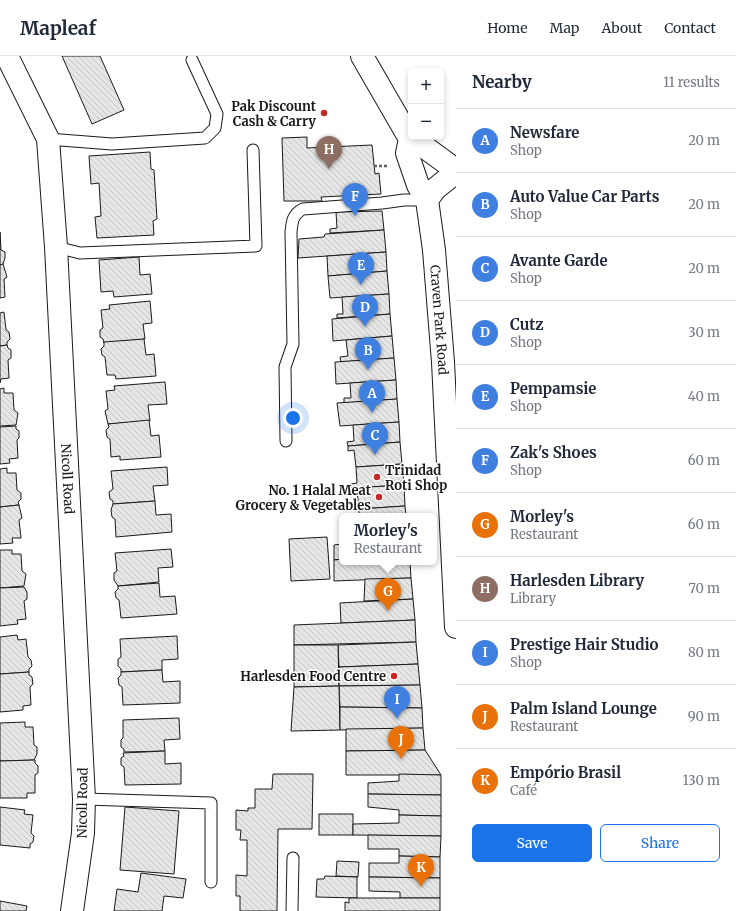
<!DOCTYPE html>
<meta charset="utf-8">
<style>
body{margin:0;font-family:Merriweather,serif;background:#f6f6f7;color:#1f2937}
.controls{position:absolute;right:12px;top:12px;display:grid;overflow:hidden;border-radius:6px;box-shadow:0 2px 6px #0003}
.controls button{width:36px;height:36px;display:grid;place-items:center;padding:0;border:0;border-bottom:1px solid #e0e1e3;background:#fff;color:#1f2937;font:20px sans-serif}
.you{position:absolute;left:293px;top:362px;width:14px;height:14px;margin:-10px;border:3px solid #fff;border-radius:50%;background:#1a73e8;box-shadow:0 0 0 6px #1a73e833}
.badge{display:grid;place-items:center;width:26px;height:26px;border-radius:50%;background:#1a73e8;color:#fff;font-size:13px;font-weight:700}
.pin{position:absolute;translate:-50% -33px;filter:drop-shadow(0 1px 2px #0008)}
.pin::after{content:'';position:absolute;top:21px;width:14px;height:12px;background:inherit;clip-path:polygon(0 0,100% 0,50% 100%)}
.popup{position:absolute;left:339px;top:457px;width:98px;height:52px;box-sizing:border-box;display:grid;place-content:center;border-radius:6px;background:#fff;filter:drop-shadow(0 1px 3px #0005);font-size:13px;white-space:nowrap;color:#747a83}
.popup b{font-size:15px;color:#1f2937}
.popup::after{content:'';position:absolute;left:50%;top:100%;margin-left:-8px;border:8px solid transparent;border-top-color:#fff}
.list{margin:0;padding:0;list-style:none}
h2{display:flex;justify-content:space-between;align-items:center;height:52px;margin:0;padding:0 16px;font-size:17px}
h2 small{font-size:13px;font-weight:400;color:#747a83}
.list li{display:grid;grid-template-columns:26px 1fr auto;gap:12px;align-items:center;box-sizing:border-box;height:64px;padding:0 16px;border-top:1px solid #e0e1e3}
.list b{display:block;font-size:15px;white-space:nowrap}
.list p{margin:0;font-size:13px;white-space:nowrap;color:#747a83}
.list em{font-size:13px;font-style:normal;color:#747a83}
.actions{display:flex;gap:8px;padding:12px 16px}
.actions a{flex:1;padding:9px 0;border:1px solid #1a73e8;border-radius:6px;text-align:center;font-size:14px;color:#1a73e8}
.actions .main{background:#1a73e8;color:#fff}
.map{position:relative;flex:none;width:456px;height:855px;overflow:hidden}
header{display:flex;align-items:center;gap:24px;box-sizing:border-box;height:56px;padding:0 20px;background:#fff;border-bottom:1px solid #e0e1e3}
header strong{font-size:19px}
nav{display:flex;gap:22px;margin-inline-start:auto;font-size:14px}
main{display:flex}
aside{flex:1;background:#fff}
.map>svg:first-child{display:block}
</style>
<header>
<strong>Mapleaf</strong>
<nav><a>Home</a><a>Map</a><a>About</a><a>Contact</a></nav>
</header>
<main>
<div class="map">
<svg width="456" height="855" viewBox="0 0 456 855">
<defs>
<pattern id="building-back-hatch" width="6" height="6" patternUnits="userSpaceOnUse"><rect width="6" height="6" fill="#e6e6e6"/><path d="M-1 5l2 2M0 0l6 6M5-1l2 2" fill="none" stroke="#c5c5c5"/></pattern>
</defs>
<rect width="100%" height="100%" fill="#fff"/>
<!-- building -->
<g fill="url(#building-back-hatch)" stroke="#1a1a1a">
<polygon points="62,0 100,0 124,54 92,68"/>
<polygon points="307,81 307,92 372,89 375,118 379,117 381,138 321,141 322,145 284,145 282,82"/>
<polygon points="150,96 151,113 154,114 157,163 153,165 154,179 97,182 95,161 101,160 99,127 91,128 89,100"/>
<polygon points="382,155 384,174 330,177 330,173 337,172 336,156"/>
<polygon points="384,174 386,196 298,202 299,183 324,181 325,178"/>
<polygon points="0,176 1,194 5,196 5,202 3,208 0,209"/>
<polygon points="386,196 387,215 328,220 327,200"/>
<polygon points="139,201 140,219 150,218 152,238 114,241 113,235 101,236 99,204"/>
<polygon points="3,208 7,221 4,223 5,241 0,242 0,209"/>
<polygon points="387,215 389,238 330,242 328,220"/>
<polygon points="389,238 390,258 337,262 337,258 343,258 342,241"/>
<polygon points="150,245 152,267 143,268 145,283 104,287 103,283 100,281 100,274 103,272 101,254 110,253 109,249"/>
<polygon points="4,256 6,274 9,276 10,283 7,286 7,289 0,290 0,257"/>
<polygon points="390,258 392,280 333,285 332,263"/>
<polygon points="392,280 394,302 341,306 340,301 348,300 346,284"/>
<polygon points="144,283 146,299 154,298 156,320 116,323 115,319 107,319 105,301 102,299 101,293 104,290 104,286"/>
<polygon points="7,289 8,292 11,294 11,302 8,304 9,322 1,323 0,327 0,290"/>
<polygon points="394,302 396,324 336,328 335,306"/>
<polygon points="396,324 397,343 344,347 344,342 351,342 350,327"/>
<polygon points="165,326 167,348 148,349 150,365 108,368 105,355 108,353 106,335 115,334 114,330"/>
<polygon points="4,332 4,337 13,337 14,354 18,357 16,369 0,370 0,333"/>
<polygon points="397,343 399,366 340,370 337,347"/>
<polygon points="149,364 151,380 159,379 161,401 120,404 120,400 111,401 110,383 107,381 106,374 109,371 108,368"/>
<polygon points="399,366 400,386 348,390 347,386 354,385 353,369"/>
<polygon points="16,370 16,373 19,375 19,382 17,384 18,402 9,403 10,407 0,408 0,371"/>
<polygon points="400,386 402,408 356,411 354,394 348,395 348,390"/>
<polygon points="402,408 404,429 351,432 351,428 357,427 356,411"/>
<polygon points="167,411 168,429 153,430 155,445 113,448 113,445 110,443 109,436 113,433 111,415"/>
<polygon points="7,412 7,417 16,417 17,434 21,437 21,443 18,446 19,449 0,451 0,413"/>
<polygon points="404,429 405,450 359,453 357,436 351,437 351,432"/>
<polygon points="155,445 156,459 171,458 172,476 116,481 115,463 112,461 111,454 113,448"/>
<polygon points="19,449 22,462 19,464 21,482 12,482 13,487 0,488 0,451"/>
<polygon points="405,450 406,460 359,460 359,453"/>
<polygon points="327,481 330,523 291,525 289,483"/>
<polygon points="342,488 342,503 334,504 334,489"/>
<polygon points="171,493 173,511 158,512 159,526 118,530 114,524 114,517 117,515 115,497"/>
<polygon points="0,494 12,494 12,498 21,498 22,515 26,518 24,530 0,532"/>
<polygon points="342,503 342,506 410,506 411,522 334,525 334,504"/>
<polygon points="411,522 413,543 364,545 365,523"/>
<polygon points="159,527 160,541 175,540 177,558 121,562 119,544 116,542 115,536 118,533 118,530"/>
<polygon points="24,531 27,536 27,543 24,545 26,563 17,564 18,568 0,570 0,532"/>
<polygon points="413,543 415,564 341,567 340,547"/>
<polygon points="415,564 416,586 294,589 294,569"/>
<polygon points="17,579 18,584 26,583 28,601 31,604 32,610 29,613 29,616 0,618 0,581"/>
<polygon points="177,580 178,603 162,604 162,614 121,616 121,613 118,610 118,603 121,601 120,583"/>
<polygon points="416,586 418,608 339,611 338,589"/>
<polygon points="294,589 338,589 339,630 294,631"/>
<polygon points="418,608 420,629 339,630 339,611"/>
<polygon points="162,614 163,626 180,625 180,647 123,649 122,631 119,629 118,622 121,619 121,616"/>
<polygon points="29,616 29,619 32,621 33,628 30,631 31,649 23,650 23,654 0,656 0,618"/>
<polygon points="420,629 422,652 340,651 339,630"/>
<polygon points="339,630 340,674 291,675 294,631"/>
<polygon points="340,651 422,652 423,672 340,674"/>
<polygon points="179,662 180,683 164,684 165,695 124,696 124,693 121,691 121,684 123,682 123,664"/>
<polygon points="25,666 25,671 33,671 34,689 37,691 37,698 34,704 0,705 0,667"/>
<polygon points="423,672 425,694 346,695 346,673"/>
<polygon points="425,694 441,719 346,719 346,695"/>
<polygon points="165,695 165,708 181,707 181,728 125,729 124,711 121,709 121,702 124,700 123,697"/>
<polygon points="35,704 35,707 38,710 38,717 35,719 35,737 27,737 27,742 0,742 0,705"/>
<polygon points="273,718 313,718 312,773 278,773 277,855 240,855 240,840 236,840 236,819 247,820 247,784 240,784 241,774 236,774 236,754 248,755 248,752 255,752 255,733 272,733"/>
<polygon points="399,718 441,719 441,739 368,738 368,727 399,725"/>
<polygon points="368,738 441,739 441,760 399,759 399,754 368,751"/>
<polygon points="0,751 25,754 24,758 33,759 31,777 34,780 33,786 30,788 30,792 0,789"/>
<polygon points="125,751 179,755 174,818 120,814"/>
<rect x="319" y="758" width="34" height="21"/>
<polygon points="399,759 441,760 441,780 353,779 353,768 399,767"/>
<polygon points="368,779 441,780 440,801 399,800 399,793 368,793"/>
<polygon points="399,800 440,801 440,822 369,821 369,807 399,807"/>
<polygon points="337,805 359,806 358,821 336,820"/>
<polygon points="141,817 186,823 183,842 164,840 162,855 114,855 117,833 138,836"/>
<polygon points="325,820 357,821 357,842 316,841 317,823 324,823"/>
<polygon points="369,821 440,822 440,842 400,842 400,836 369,835"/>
<polygon points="349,842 440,842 440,855 345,855 345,846 349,847"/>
<polygon points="0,845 27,850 26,855 0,855"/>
</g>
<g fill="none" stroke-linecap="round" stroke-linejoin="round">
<defs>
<g id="lane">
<polyline points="48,83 112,88 205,82 215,72 217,58 192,4"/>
<polyline points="56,191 80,197 256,190 253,94"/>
<path d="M286,385l-1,-74 8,-23 -2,-112c1,-11 2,-18 12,-23l79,-6 22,-3h23"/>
<polyline points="84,743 211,747 211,826"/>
<polyline points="292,855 293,802"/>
</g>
<g id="street">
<path id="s1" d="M7,0l41,83 8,108 28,552 -1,34 -11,78"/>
</g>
<g id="primary">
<path id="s2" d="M362,0l48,83 -3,14 11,32 9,15 7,50 9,112 13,265"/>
<polyline points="410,83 419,87 456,114"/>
<polyline points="427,144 435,133 456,116"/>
</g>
</defs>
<!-- lane casing -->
<use href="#lane" stroke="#1a1a1a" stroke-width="13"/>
<!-- street casing -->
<use href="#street" stroke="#1a1a1a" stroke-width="24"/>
<!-- primary casing -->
<use href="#primary" stroke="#1a1a1a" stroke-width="24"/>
<!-- path -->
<polyline stroke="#5f5f5f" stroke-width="2.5" stroke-dasharray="3 2" stroke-linecap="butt" points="374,110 387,110"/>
<!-- lane -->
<use href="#lane" stroke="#fff" stroke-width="11"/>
<!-- street -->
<use href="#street" stroke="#fff" stroke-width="22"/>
<!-- primary -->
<use href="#primary" stroke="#fff" stroke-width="22"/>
</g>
<!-- markers -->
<g fill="#c62828" stroke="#fff" stroke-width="1.5">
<circle cx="324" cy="57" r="4"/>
<circle cx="377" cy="421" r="4"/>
<circle cx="379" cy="441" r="4"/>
<circle cx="394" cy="620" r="4"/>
</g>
<g text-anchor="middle" stroke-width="3" stroke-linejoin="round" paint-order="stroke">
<!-- poi labels -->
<g font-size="13" font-weight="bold" fill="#1a1a1a" stroke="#fff" text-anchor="end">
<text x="316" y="55">Pak Discount<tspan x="316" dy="15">Cash &amp; Carry</tspan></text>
<text x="385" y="419" text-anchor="start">Trinidad<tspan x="385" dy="15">Roti Shop</tspan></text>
<text x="371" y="439">No. 1 Halal Meat<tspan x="371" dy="15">Grocery &amp; Vegetables</tspan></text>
<text x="386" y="625">Harlesden Food Centre</text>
</g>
<!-- street labels -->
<g font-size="13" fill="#1a1a1a" stroke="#fff">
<text dy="5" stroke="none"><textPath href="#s2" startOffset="282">Craven Park Road</textPath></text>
<text dy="5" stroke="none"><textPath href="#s1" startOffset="433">Nicoll Road</textPath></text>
<text transform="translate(82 747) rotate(-89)" y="5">Nicoll Road</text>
</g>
</g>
</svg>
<div class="controls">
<button>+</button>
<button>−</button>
</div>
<div class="you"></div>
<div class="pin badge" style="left:372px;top:357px;background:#3f7fe0">A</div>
<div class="pin badge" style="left:368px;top:314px;background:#3f7fe0">B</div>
<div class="pin badge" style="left:375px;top:399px;background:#3f7fe0">C</div>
<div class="pin badge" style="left:365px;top:271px;background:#3f7fe0">D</div>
<div class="pin badge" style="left:361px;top:229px;background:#3f7fe0">E</div>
<div class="pin badge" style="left:355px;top:160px;background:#3f7fe0">F</div>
<div class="pin badge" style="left:388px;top:555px;background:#e8710a">G</div>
<div class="popup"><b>Morley's</b>Restaurant</div>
<div class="pin badge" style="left:329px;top:113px;background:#8d6e63">H</div>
<div class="pin badge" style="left:397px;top:663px;background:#3f7fe0">I</div>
<div class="pin badge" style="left:401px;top:703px;background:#e8710a">J</div>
<div class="pin badge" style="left:421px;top:831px;background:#e8710a">K</div>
</div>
<aside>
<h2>Nearby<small>11 results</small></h2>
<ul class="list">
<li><span class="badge" style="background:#3f7fe0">A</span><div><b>Newsfare</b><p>Shop</p></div><em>20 m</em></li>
<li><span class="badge" style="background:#3f7fe0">B</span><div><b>Auto Value Car Parts</b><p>Shop</p></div><em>20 m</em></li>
<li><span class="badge" style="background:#3f7fe0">C</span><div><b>Avante Garde</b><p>Shop</p></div><em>20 m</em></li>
<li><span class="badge" style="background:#3f7fe0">D</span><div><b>Cutz</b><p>Shop</p></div><em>30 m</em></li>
<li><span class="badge" style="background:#3f7fe0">E</span><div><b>Pempamsie</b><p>Shop</p></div><em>40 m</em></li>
<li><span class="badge" style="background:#3f7fe0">F</span><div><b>Zak's Shoes</b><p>Shop</p></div><em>60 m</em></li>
<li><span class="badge" style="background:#e8710a">G</span><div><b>Morley's</b><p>Restaurant</p></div><em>60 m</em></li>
<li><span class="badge" style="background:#8d6e63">H</span><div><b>Harlesden Library</b><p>Library</p></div><em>70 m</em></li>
<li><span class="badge" style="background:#3f7fe0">I</span><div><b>Prestige Hair Studio</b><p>Shop</p></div><em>80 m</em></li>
<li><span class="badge" style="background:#e8710a">J</span><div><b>Palm Island Lounge</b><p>Restaurant</p></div><em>90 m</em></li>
<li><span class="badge" style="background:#e8710a">K</span><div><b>Empório Brasil</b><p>Café</p></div><em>130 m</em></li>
</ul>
<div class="actions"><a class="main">Save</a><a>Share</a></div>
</aside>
</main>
